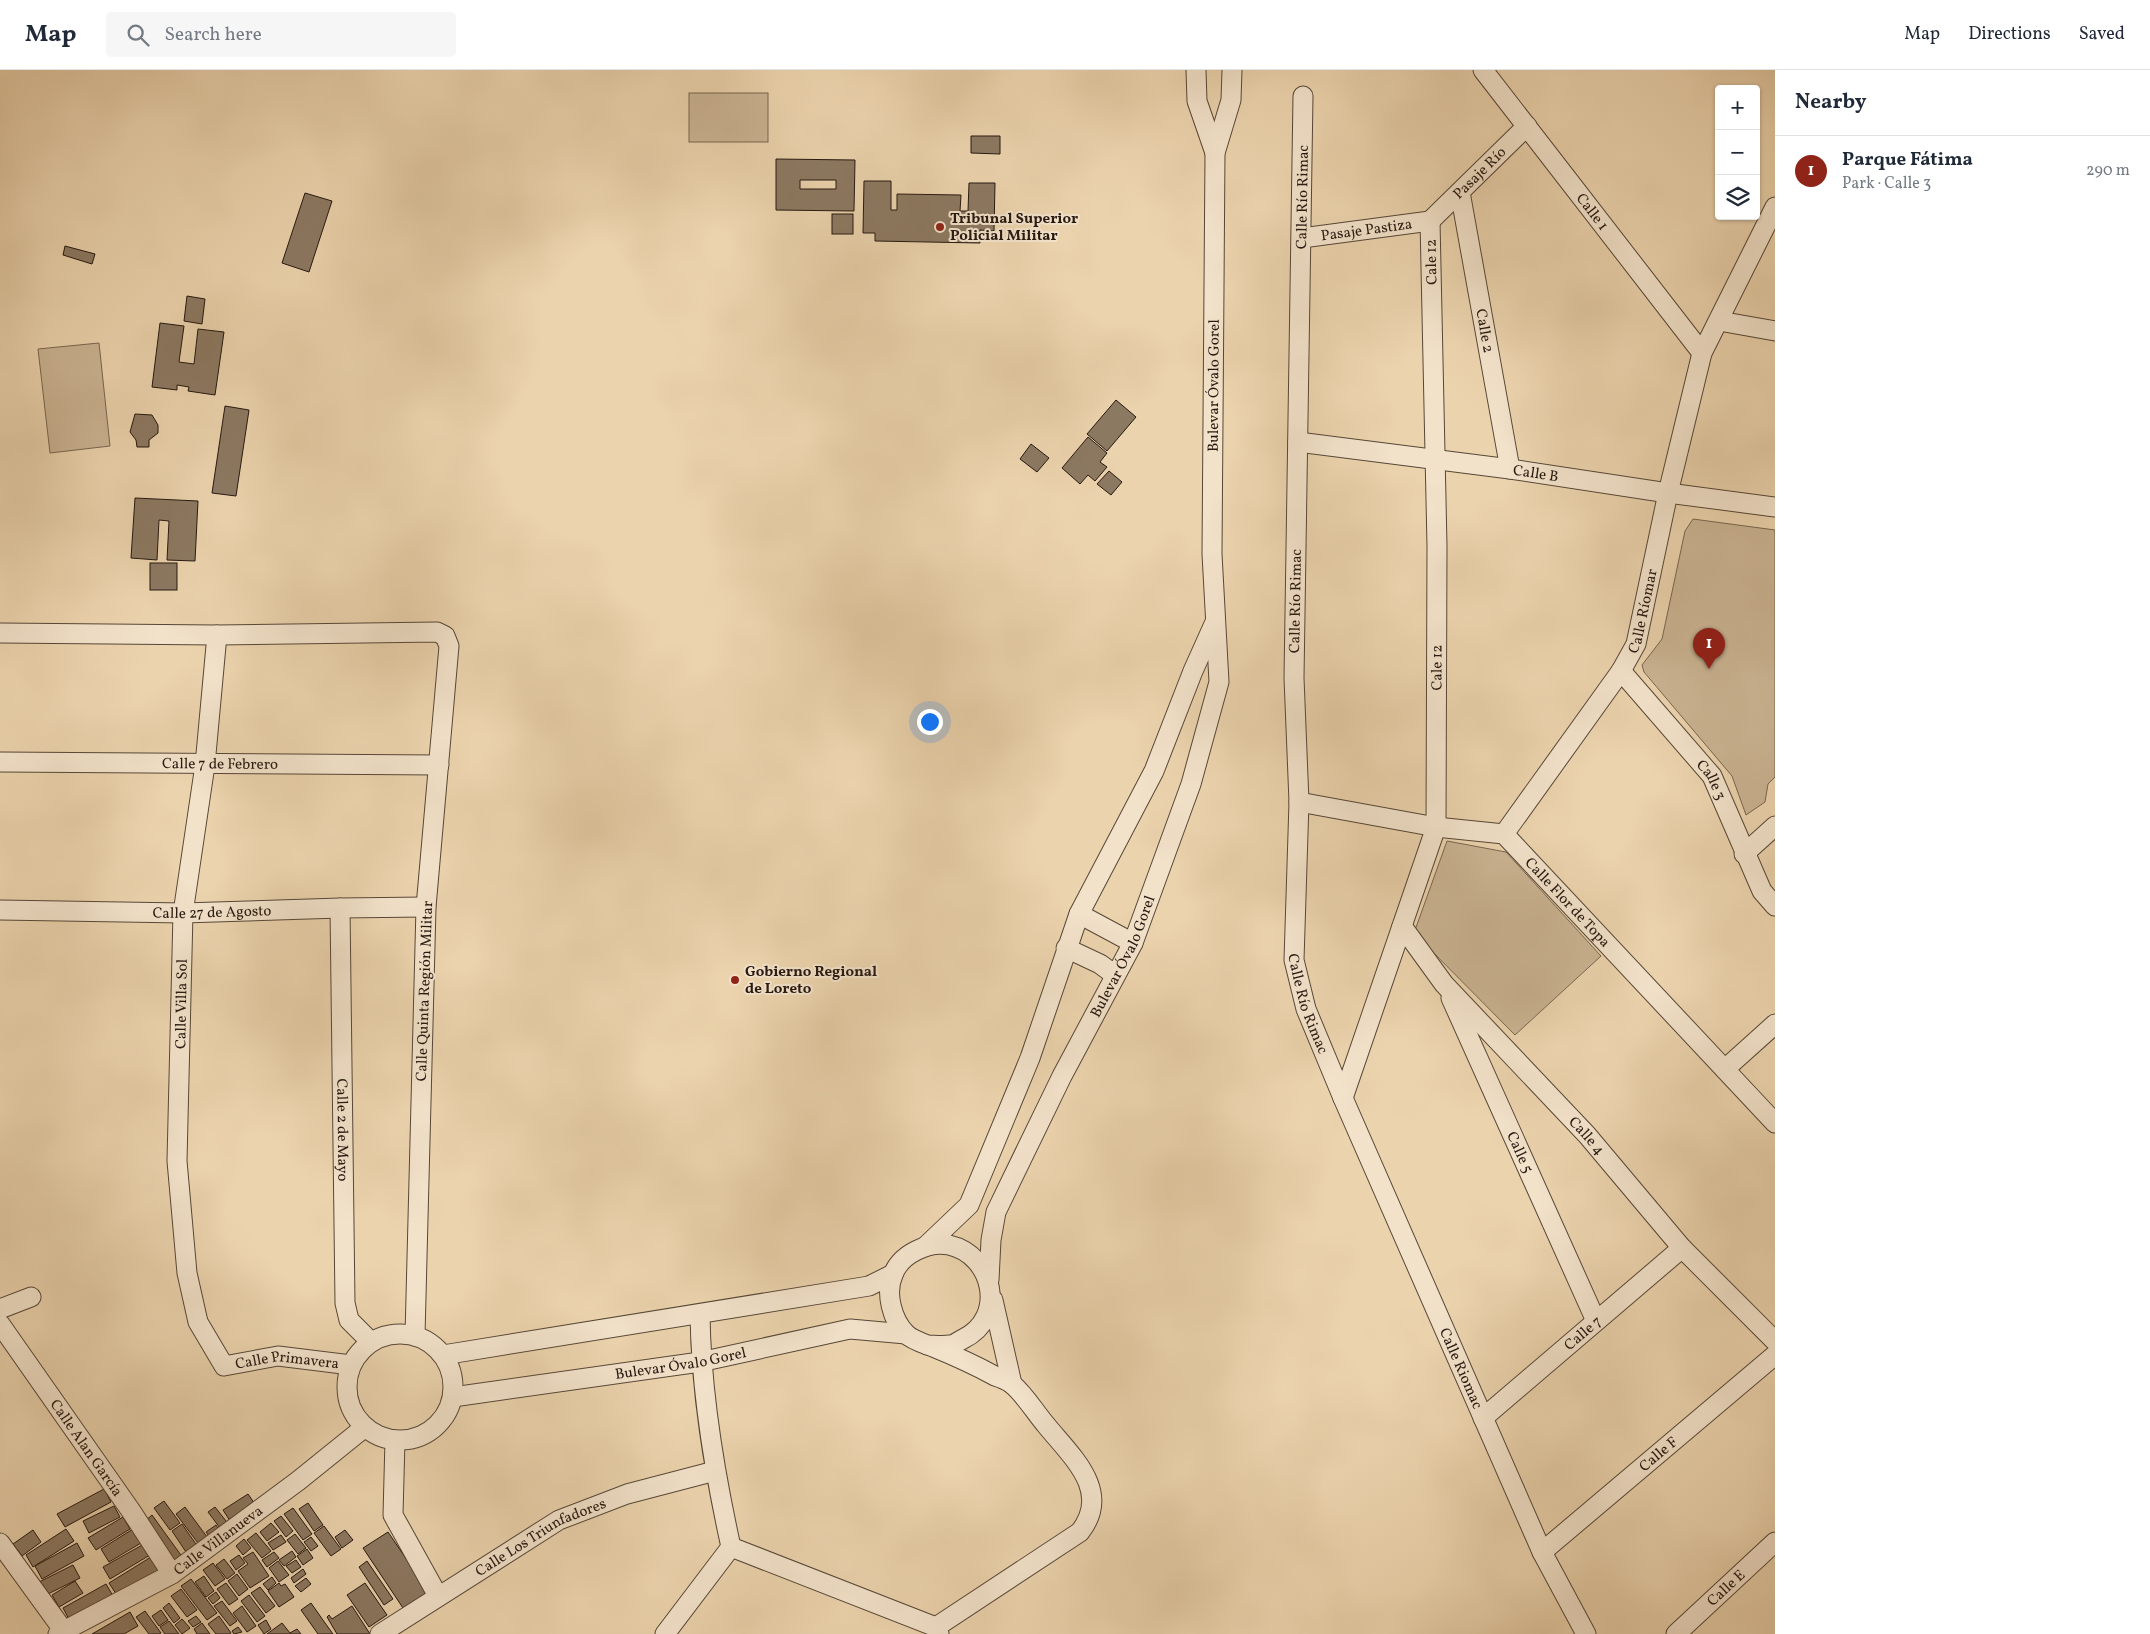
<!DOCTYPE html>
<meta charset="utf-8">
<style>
body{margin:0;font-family:Vollkorn,serif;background:#f6f6f7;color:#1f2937}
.controls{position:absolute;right:15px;top:15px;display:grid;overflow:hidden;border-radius:5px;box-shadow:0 1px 4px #0004}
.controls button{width:45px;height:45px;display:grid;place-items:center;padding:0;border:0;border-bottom:1px solid #e0e1e3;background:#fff;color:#1f2937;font:25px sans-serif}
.you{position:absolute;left:929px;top:651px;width:18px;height:18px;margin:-12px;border:4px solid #fff;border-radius:50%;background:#1a73e8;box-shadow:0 0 0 8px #1a73e833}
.badge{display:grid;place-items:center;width:32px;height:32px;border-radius:50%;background:#8f2418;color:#fff;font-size:16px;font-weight:700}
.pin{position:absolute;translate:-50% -41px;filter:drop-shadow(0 1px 2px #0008)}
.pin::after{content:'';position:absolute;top:26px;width:18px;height:15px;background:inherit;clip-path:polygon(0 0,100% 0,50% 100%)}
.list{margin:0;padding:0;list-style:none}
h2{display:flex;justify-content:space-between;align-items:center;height:65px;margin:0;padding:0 20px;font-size:21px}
h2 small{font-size:16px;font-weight:400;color:#747a83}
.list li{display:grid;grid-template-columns:32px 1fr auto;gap:15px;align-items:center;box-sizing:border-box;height:70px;padding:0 20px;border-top:1px solid #e0e1e3}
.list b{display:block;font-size:19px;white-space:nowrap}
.list p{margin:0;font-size:16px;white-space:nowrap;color:#747a83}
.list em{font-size:16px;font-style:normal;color:#747a83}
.icon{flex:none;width:28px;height:28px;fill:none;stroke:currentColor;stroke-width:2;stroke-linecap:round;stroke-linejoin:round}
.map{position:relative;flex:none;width:1775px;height:1564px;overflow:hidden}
header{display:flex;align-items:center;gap:30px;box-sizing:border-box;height:70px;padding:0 25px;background:#fff;border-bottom:1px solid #e0e1e3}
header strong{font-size:24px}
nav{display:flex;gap:28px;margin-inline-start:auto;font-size:18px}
.search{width:350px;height:45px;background:#f6f6f7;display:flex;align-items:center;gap:12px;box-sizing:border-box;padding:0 18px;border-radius:5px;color:#747a83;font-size:19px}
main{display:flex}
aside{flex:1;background:#fff}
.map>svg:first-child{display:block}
</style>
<header>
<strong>Map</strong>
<div class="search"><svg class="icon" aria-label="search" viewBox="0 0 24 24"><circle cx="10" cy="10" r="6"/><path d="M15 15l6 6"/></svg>Search here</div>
<nav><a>Map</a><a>Directions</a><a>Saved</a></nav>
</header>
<main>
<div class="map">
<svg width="1775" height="1564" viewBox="0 0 1775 1564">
<rect width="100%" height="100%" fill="#ebd3ad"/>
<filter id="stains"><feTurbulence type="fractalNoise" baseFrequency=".004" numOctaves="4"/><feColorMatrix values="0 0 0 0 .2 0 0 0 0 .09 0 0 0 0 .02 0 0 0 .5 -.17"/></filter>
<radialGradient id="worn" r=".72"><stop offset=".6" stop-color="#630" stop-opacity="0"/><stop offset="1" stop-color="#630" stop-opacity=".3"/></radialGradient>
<!-- green -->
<g fill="#cab392" stroke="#786651">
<rect x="689" y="23" width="79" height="49"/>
<polygon points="99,273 110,376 50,383 38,279"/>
<polygon points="1693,449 1775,460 1775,707 1768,714 1765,732 1746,745 1732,706 1644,602 1642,595 1662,569 1685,461"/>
<polygon points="1447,771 1506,782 1601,886 1515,965 1414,863"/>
</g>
<!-- building -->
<g fill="#8c7962" stroke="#261810" fill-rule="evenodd">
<polygon points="971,66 1000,66 1000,84 971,83"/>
<path d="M776,89l79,1 -1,51 -78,-1zM800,110h36v9h-36z"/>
<polygon points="864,111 891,111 891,140 897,140 897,124 961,125 960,141 968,141 969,113 995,113 994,161 980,160 980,173 875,171 875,163 863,163"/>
<polygon points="305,123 332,131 309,202 282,193"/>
<rect x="832" y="144" width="21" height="20"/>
<polygon points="65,176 95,184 92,194 63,185"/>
<polygon points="187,226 205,229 202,254 184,251"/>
<polygon points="160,253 184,256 179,292 194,294 198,259 224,262 215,325 188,321 189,317 177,315 177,320 152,317"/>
<polygon points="1116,330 1136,347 1107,381 1087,364"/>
<polygon points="225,336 249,340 236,426 212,423"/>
<polygon points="135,344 152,345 158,355 158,363 149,370 149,377 137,377 136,370 130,362"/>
<polygon points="1088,367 1107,383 1100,392 1107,397 1095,411 1088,405 1080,414 1062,398"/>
<polygon points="1031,374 1049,388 1037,402 1020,389"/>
<polygon points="1109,401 1122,412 1111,425 1097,414"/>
<polygon points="135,428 198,431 195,491 167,490 169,451 159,450 157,490 131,488"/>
<rect x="150" y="493" width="27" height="27"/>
<polygon points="104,1419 111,1432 65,1457 57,1444"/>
<polygon points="248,1424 257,1437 232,1454 223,1440"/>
<polygon points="164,1431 180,1453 170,1460 154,1438"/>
<polygon points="308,1433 323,1455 314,1461 299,1439"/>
<polygon points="114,1436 120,1447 89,1463 83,1451"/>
<polygon points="185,1437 210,1471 201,1477 176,1444"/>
<polygon points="215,1437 230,1456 223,1462 208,1442"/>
<polygon points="293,1438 312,1464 303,1470 284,1444"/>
<polygon points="152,1445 183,1488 175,1495 144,1452"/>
<polygon points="281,1446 293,1461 286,1467 274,1451"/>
<polygon points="123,1447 130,1459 96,1480 88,1468"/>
<polygon points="271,1453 279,1462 267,1471 260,1462"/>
<polygon points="182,1454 198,1477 188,1485 172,1461"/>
<polygon points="216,1455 220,1462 211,1469 206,1462"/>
<polygon points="324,1456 341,1479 331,1486 314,1463"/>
<polygon points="66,1459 74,1471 33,1497 26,1485"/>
<polygon points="133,1459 141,1473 109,1492 101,1479"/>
<polygon points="33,1460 41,1472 22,1486 13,1474"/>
<polygon points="345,1460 353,1470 342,1478 335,1467"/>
<polygon points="388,1462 430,1524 405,1541 363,1478"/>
<polygon points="256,1463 271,1481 262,1488 247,1470"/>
<polygon points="295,1464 306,1478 298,1484 287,1470"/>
<polygon points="281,1465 286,1472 273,1480 268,1473"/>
<polygon points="311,1467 318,1476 311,1481 304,1472"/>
<polygon points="244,1469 251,1478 243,1485 236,1476"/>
<polygon points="77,1473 84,1486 42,1509 35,1496"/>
<polygon points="144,1474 150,1485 110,1509 103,1497"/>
<polygon points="307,1479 313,1488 303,1495 297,1486"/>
<polygon points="292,1481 296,1487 284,1496 279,1490"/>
<polygon points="253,1482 269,1506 250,1518 238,1501 248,1494 243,1488"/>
<polygon points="274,1482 279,1488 267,1497 262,1490"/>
<polygon points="239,1485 245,1493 236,1500 230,1491"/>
<polygon points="151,1487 162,1505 120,1530 109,1513"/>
<polygon points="224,1489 235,1503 227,1509 216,1495"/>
<polygon points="296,1490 301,1497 292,1503 286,1496"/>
<polygon points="278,1491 289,1505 279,1512 269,1498"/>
<polygon points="367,1491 393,1529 384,1535 359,1497"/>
<polygon points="213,1493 225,1509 215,1516 203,1500"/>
<polygon points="73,1495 80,1508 46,1525 39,1512"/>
<polygon points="303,1499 306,1504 294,1513 291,1508"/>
<polygon points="237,1504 248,1519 239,1526 228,1511"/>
<polygon points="204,1506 214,1521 206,1527 195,1512"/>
<polygon points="272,1507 276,1513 268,1520 263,1514"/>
<polygon points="306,1508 311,1514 301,1522 295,1516"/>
<polygon points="191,1509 217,1543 207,1550 181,1516"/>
<polygon points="75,1511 83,1523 59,1537 52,1525"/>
<polygon points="226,1513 238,1529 229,1535 217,1519"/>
<polygon points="279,1513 281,1516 285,1514 294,1527 279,1537 268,1521"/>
<polygon points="365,1513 387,1545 369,1557 347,1525"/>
<polygon points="106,1514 116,1531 72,1555 63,1538"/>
<polygon points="260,1517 275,1536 266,1543 251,1523"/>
<polygon points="181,1519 197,1540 187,1547 171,1526"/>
<polygon points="216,1522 220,1528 213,1534 208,1528"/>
<polygon points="249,1525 265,1546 257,1552 241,1531"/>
<polygon points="222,1531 237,1551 230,1556 214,1536"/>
<polygon points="169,1533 180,1548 174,1553 163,1538"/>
<polygon points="311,1533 325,1553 333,1564 318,1564 301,1540"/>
<polygon points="242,1536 256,1556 247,1562 233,1543"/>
<polygon points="352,1536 370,1564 337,1564 327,1547 329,1545 332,1549"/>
<polygon points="161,1540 168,1550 159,1556 152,1546"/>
<polygon points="145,1541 161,1563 159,1564 149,1564 136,1547"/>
<polygon points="130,1542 138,1556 124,1564 92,1564"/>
<polygon points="196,1546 201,1552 193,1557 188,1551"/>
<polygon points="219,1546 231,1563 229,1564 216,1564 208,1554"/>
<polygon points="182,1549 190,1558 182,1564 175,1555"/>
<polygon points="266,1550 271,1559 264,1564 258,1555"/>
<polygon points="169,1551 179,1564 165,1564 160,1557"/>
<polygon points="202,1553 210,1564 197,1564 194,1559"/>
<polygon points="282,1553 290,1563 297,1559 301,1564 267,1564"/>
<polygon points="238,1557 242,1562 234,1564 232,1561"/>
</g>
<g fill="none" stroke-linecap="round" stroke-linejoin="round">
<defs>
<g id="minor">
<polyline points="1196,0 1197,31 1215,83"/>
<path id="s1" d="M1483,0l219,283"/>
<path id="s2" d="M1303,26l-9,582 5,124 -5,158 12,49 37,89 199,454 44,82"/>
<path id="s3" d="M1460,122l50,277"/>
<path id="s4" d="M1430,151l97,-95"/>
<path id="s5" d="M1302,168l128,-17"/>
<polyline points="1719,251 1775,261"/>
<path id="s6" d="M1298,372l212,27 158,24 107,14"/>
<polyline points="0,563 217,565 437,562 445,566 449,576 426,837 415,1266"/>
<path id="s7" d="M217,565l-12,130 -22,148 -6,248 10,112 11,49 26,44 54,-10 73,9"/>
<path id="s8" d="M1621,601l91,105 50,115 13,15"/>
<path id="s9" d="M0,692l439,3"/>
<path id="s10" d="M1299,732l137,25 68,7 271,289"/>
<path id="s11" d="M1504,764l117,-163 15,-27 32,-151 34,-140 73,-146"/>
<polyline points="1744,784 1775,756"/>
<path id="s12" d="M340,838l5,395 4,17 22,22"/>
<path id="s13" d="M0,840l183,3 157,-5 86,-1"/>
<polyline points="1079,844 1133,873"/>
<path id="s14" d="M1402,856l42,58 143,151 95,113 93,93"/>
<polyline points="1066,878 1100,894 1115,905"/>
<path id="s15" d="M1451,928l145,323"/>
<polyline points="1725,999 1775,954"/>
<path id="s16" d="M1343,1028l93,-271 1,-281 -7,-325"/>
<polyline points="926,1176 969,1135 1030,988 1079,844 1154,701 1193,601 1215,552"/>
<path id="s17" d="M989,1210l2,-40 5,-28 66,-136 71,-133 58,-159 28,-102 -7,-128 3,-401 16,-53 1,-30"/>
<polyline points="993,1230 1012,1314"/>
<polyline points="0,1239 31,1227"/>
<path id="s18" d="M0,1254l131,187 41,63"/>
<circle cx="400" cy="1317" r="53"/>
<path d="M927,1275c7,0 15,1 23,0 4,0 9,-4 13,-6 44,-21 31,-84 -14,-94 -20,-4 -49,9 -56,30 -8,18 -1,45 13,59 6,6 19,10 27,13 22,9 42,18 62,29 6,2 13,5 17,8 13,11 23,28 34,41 26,32 66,66 34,107l-144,95"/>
<polyline points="443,1285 869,1216 893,1204"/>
<path id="s19" d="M453,1327l247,-35 150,-33 56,5"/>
<path id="s20" d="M1483,1348l199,-170"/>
<polyline points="395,1370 393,1445 438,1526"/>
<polyline points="0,1473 66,1564"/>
<polyline points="731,1477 936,1557 939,1564"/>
<path id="s21" d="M1542,1482l233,-197"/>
<path id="s22" d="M58,1564l114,-60 126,-93 67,-54"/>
<path id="s23" d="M380,1564l179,-114 68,-26 88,-23"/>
<path d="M665,1564l66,-87c-17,-77 -30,-154 -31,-233"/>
<path id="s24" d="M1676,1564l99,-92"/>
</g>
</defs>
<!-- minor casing -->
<use href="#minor" stroke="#574737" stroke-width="21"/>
<!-- minor -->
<use href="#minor" stroke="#f2e2ca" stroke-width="19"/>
</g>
<!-- markers -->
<g fill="#8f2418" stroke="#f2e2ca" stroke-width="2">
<circle cx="940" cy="157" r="5"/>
<circle cx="735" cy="910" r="5"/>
</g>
<g text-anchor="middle" stroke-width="4" stroke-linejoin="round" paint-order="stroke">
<!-- street labels -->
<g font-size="15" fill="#261810" stroke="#f2e2ca">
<text dy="5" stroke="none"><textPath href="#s4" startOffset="69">Pasaje Río</textPath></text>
<text transform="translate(1302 127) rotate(-89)" y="5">Calle Río Rimac</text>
<text dy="5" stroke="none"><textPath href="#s1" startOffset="179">Calle 1</textPath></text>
<text dy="5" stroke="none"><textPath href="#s5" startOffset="65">Pasaje Pastiza</textPath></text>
<text transform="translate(1431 192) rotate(-91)" y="5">Cale 12</text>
<text dy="5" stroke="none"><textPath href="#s3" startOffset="141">Calle 2</textPath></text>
<text dy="5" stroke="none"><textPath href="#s17" startOffset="942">Bulevar Óvalo Gorel</textPath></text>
<text dy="5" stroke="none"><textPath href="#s6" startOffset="240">Calle B</textPath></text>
<text transform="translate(1295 531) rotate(-89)" y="5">Calle Río Rimac</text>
<text dy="5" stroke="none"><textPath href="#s11" startOffset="265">Calle Ríomar</textPath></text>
<text dy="5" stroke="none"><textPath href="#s16" startOffset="446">Cale 12</textPath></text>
<text dy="5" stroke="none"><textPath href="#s9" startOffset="220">Calle 7 de Febrero</textPath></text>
<text dy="5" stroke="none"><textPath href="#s8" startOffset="142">Calle 3</textPath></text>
<text dy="5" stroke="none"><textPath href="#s10" startOffset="301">Calle Flor de Topa</textPath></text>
<text dy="5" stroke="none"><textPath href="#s13" startOffset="212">Calle 27 de Agosto</textPath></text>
<text dy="5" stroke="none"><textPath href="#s17" startOffset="354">Bulevar Óvalo Gorel</textPath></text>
<text transform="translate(424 921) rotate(-88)" y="5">Calle Quinta Región Militar</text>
<text dy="5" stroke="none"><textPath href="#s2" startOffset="910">Calle Río Rimac</textPath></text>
<text transform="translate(181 934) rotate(-89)" y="5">Calle Villa Sol</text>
<text dy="5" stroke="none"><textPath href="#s12" startOffset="222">Calle 2 de Mayo</textPath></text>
<text dy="5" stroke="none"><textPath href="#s14" startOffset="280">Calle 4</textPath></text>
<text dy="5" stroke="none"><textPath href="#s15" startOffset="169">Calle 5</textPath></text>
<text dy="5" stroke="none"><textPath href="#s20" startOffset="131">Calle 7</textPath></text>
<text dy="5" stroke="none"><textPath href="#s19" startOffset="230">Bulevar Óvalo Gorel</textPath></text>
<text dy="5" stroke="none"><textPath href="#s7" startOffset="806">Calle Primavera</textPath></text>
<text dy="5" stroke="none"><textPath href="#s2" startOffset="1306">Calle Riomac</textPath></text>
<text dy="5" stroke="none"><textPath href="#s18" startOffset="151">Calle Alan García</textPath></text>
<text dy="5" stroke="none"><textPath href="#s21" startOffset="152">Calle F</textPath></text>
<text dy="5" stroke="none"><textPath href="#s23" startOffset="188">Calle Los Triunfadores</textPath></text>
<text dy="5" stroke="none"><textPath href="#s22" startOffset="186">Calle Villanueva</textPath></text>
<text dy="5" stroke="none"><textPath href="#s24" startOffset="68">Calle E</textPath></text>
</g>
<!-- poi labels -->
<g font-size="15" font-weight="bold" fill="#261810" stroke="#f2e2ca" text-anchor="start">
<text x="950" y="153">Tribunal Superior<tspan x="950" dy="17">Policial Militar</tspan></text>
<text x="745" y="906">Gobierno Regional<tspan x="745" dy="17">de Loreto</tspan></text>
</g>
</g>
<rect width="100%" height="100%" filter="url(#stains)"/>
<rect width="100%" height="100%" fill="url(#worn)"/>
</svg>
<div class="controls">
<button>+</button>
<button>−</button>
<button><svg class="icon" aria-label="layers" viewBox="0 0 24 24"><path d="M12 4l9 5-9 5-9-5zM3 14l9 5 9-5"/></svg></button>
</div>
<div class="you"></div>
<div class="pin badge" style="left:1709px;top:599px">1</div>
</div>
<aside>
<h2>Nearby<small></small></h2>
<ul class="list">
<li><span class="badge">1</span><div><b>Parque Fátima</b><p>Park · Calle 3</p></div><em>290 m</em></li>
</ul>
</aside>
</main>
